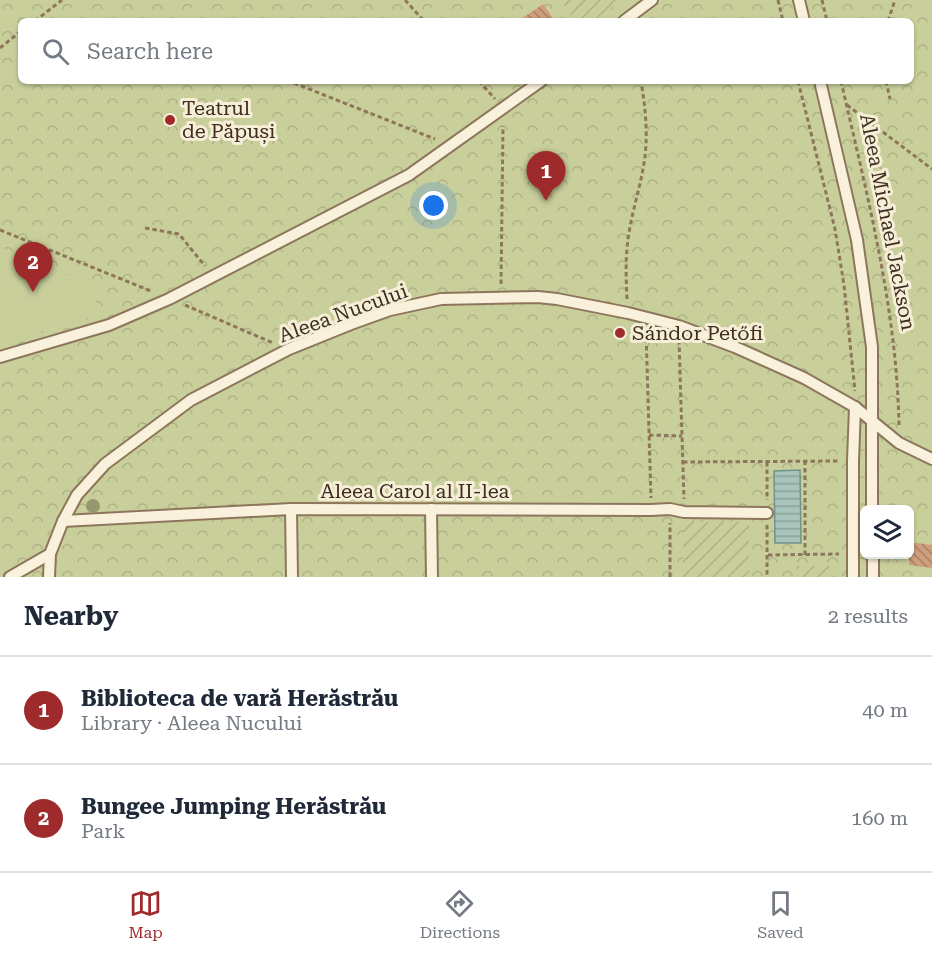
<!DOCTYPE html>
<meta charset="utf-8">
<style>
body{margin:0;font-family:"Roboto Serif",serif;background:#f2f2f3;color:#1f2937}
.controls{position:absolute;right:18px;bottom:18px;display:grid;overflow:hidden;border-radius:9px;box-shadow:0 2px 4px #0004}
.controls button{width:54px;height:54px;display:grid;place-items:center;padding:0;border:0;border-bottom:2px solid #e0e1e3;background:#fff;color:#1f2937;font:30px sans-serif}
.you{position:absolute;left:434px;top:206px;width:21px;height:21px;margin:-15px;border:4px solid #fff;border-radius:50%;background:#1a73e8;box-shadow:0 0 0 9px #1a73e833}
.badge{display:grid;place-items:center;width:39px;height:39px;border-radius:50%;background:#9e2a2b;color:#fff;font-size:20px;font-weight:700}
.pin{position:absolute;translate:-50% -50px;filter:drop-shadow(0 2px 3px #0008)}
.pin::after{content:'';position:absolute;top:32px;width:21px;height:18px;background:inherit;clip-path:polygon(0 0,100% 0,50% 100%)}
.list{margin:0;padding:0;list-style:none}
h2{display:flex;justify-content:space-between;align-items:center;height:78px;margin:0;padding:0 24px;font-size:26px}
h2 small{font-size:20px;font-weight:400;color:#747a83}
.list li{display:grid;grid-template-columns:39px 1fr auto;gap:18px;align-items:center;box-sizing:border-box;height:108px;padding:0 24px;border-top:2px solid #e0e1e3}
.list b{display:block;font-size:22px;white-space:nowrap}
.list p{margin:0;font-size:20px;white-space:nowrap;color:#747a83}
.list em{font-size:20px;font-style:normal;color:#747a83}
.icon{flex:none;width:33px;height:33px;fill:none;stroke:currentColor;stroke-width:2;stroke-linecap:round;stroke-linejoin:round}
.map{position:relative;flex:none;width:932px;height:577px;overflow:hidden}
.search{position:absolute;background:#fff;box-shadow:0 2px 4px #0004;left:18px;right:18px;top:18px;height:66px;display:flex;align-items:center;gap:15px;box-sizing:border-box;padding:0 21px;border-radius:9px;color:#747a83;font-size:22px}
.sheet{height:294px;background:#fff}
nav{display:flex;justify-content:space-around;align-items:center;box-sizing:border-box;height:84px;border-top:2px solid #e0e1e3;background:#fff;font-size:16px;color:#747a83}
nav a{display:grid;justify-items:center;gap:3px}
nav .on{color:#9e2a2b}
.map>svg:first-child{display:block}
</style>
<div class="map">
<svg width="932" height="577" viewBox="0 0 932 577">
<defs>
<pattern id="park-crowns" width="20" height="18" patternUnits="userSpaceOnUse" patternTransform="scale(1.5)"><rect width="20" height="18" fill="#c9cf9b"/><path d="M2 6a3 3 0 1 1 6 0M12 15a3 3 0 1 1 6 0" fill="none" stroke="#aeb285"/></pattern>
<pattern id="garden-furrows" width="10" height="10" patternUnits="userSpaceOnUse" patternTransform="scale(1.5)"><rect width="10" height="10" fill="#c9cf9b"/><path d="M-1 1l2-2M0 10L10 0M9 11l2-2" fill="none" stroke="#aeb285"/></pattern>
<pattern id="water-rules" width="6" height="5" patternUnits="userSpaceOnUse" patternTransform="scale(1.5)"><rect width="6" height="5" fill="#a9c4bc"/><path d="M0 2.5h6" fill="none" stroke="#8ba098"/></pattern>
<pattern id="building-back-hatch" width="6" height="6" patternUnits="userSpaceOnUse" patternTransform="scale(1.5)"><rect width="6" height="6" fill="#cf9f7d"/><path d="M-1 5l2 2M0 0l6 6M5-1l2 2" fill="none" stroke="#a98266"/></pattern>
</defs>
<rect width="100%" height="100%" fill="#f0e4c8"/>
<!-- park -->
<path fill="url(#park-crowns)" fill-rule="evenodd" d="M0,0h932v577h-932zM21,21h890v60h-890zM864,509h46v45h-46z"/>
<!-- garden -->
<g fill="url(#garden-furrows)">
<polygon points="561,0 621,0 593,21 575,21"/>
<rect x="683" y="522" width="66" height="55"/>
<rect x="796" y="566" width="38" height="11"/>
</g>
<!-- pitch -->
<polygon fill="#c9cf9b" points="0,247 90,283 99,314 0,344"/>
<!-- water -->
<polygon fill="url(#water-rules)" stroke="#6f938a" stroke-width="1.5" points="800,470 801,543 775,543 774,471"/>
<!-- building -->
<g fill="url(#building-back-hatch)">
<polygon points="543,4 555,21 518,21"/>
<polygon points="909,542 932,545 932,568 909,565"/>
</g>
<g fill="none" stroke-linecap="round" stroke-linejoin="round">
<defs>
<g id="pedestrian">
<polyline points="799,0 804,21"/>
<polyline points="624,21 652,0"/>
<polyline points="820,81 857,240 872,347 872,509"/>
<polyline points="0,357 109,325 169,299 409,175 541,81"/>
<polyline points="291,509 292,577"/>
<polyline points="431,509 432,577"/>
<polyline points="63,521 291,509 651,510 670,509 684,512 767,513"/>
<polyline points="873,554 873,577"/>
<polyline points="10,577 50,554 63,521 77,495 105,464 191,400 289,349 351,324 390,310 441,299 538,297 557,299 628,313 679,326 735,347 804,378 855,407 899,443 932,459"/>
<polyline points="49,577 50,554"/>
<polyline points="853,577 853,461 855,407"/>
</g>
</defs>
<!-- pedestrian casing -->
<use href="#pedestrian" stroke="#8d765c" stroke-width="14"/>
<!-- path -->
<g stroke="#8d765c" stroke-width="3" stroke-dasharray="4.5 3" stroke-linecap="butt">
<polyline points="405,0 424,21"/>
<polyline points="778,0 783,21"/>
<polyline points="822,0 827,21"/>
<polyline points="35,21 62,0"/>
<polyline points="888,21 895,0"/>
<polyline points="0,48 21,31"/>
<polyline points="479,81 495,99"/>
<polyline points="798,81 835,229 844,285 855,391"/>
<path d="M841,81c26,114 56,228 58,345"/>
<polyline points="886,81 890,99"/>
<polyline points="294,83 435,139"/>
<polyline points="847,105 932,169"/>
<polyline points="145,228 179,234 205,266"/>
<polyline points="0,230 151,291"/>
<polyline points="501,284 503,126"/>
<path d="M627,299c-1,-22 -2,-43 2,-66 4,-26 13,-51 16,-77 3,-26 0,-50 -4,-75"/>
<polyline points="185,305 273,343"/>
<polyline points="646,331 651,498"/>
<polyline points="679,340 684,499"/>
<polyline points="649,435 682,436"/>
<polyline points="683,462 840,461"/>
<polyline points="767,462 767,500"/>
<polyline points="767,525 767,577"/>
<polyline points="768,555 839,554"/>
<polyline points="805,555 805,461"/>
<polyline points="670,577 670,523"/>
</g>
<!-- pedestrian -->
<use href="#pedestrian" stroke="#faf1dc" stroke-width="10"/>
</g>
<!-- trees -->
<circle fill="#96986f" cx="93" cy="506" r="7"/>
<!-- markers -->
<g fill="#9e2a2b" stroke="#f7eed8" stroke-width="2">
<circle cx="170" cy="120" r="6"/>
<circle cx="620" cy="333" r="6"/>
</g>
<g text-anchor="middle" stroke-width="6" stroke-linejoin="round" paint-order="stroke">
<!-- poi labels -->
<g font-size="20" fill="#3d2e20" stroke="#f7eed8" text-anchor="start">
<text x="182" y="115">Teatrul<tspan x="182" dy="23">de Păpuși</tspan></text>
<text x="632" y="340">Sándor Petőfi</text>
</g>
<!-- street labels -->
<g font-size="20" fill="#3d2e20" stroke="#f7eed8">
<text transform="translate(888 222) rotate(79)" y="7">Aleea Michael Jackson</text>
<text transform="translate(343 313) rotate(-20)" y="7">Aleea Nucului</text>
<text x="415" y="498">Aleea Carol al II-lea</text>
</g>
</g>
</svg>
<div class="controls">
<button><svg class="icon" aria-label="layers" viewBox="0 0 24 24"><path d="M12 4l9 5-9 5-9-5zM3 14l9 5 9-5"/></svg></button>
</div>
<div class="you"></div>
<div class="pin badge" style="left:546px;top:201px">1</div>
<div class="pin badge" style="left:33px;top:292px">2</div>
<div class="search"><svg class="icon" aria-label="search" viewBox="0 0 24 24"><circle cx="10" cy="10" r="6"/><path d="M15 15l6 6"/></svg>Search here</div>
</div>
<section class="sheet">
<h2>Nearby<small>2 results</small></h2>
<ul class="list">
<li><span class="badge">1</span><div><b>Biblioteca de vară Herăstrău</b><p>Library · Aleea Nucului</p></div><em>40 m</em></li>
<li><span class="badge">2</span><div><b>Bungee Jumping Herăstrău</b><p>Park</p></div><em>160 m</em></li>
</ul>
</section>
<nav>
<a class="on"><svg class="icon" aria-label="map" viewBox="0 0 24 24"><path d="M3 6l6-2 6 2 6-2v14l-6 2-6-2-6 2zM9 4v14M15 6v14"/></svg>Map</a>
<a><svg class="icon" aria-label="directions" viewBox="0 0 24 24"><path d="M12 3l9 9-9 9-9-9zM9 14v-3h6M13 9l2 2-2 2"/></svg>Directions</a>
<a><svg class="icon" aria-label="saved" viewBox="0 0 24 24"><path d="M7 4h10v16l-5-4-5 4z"/></svg>Saved</a>
</nav>
